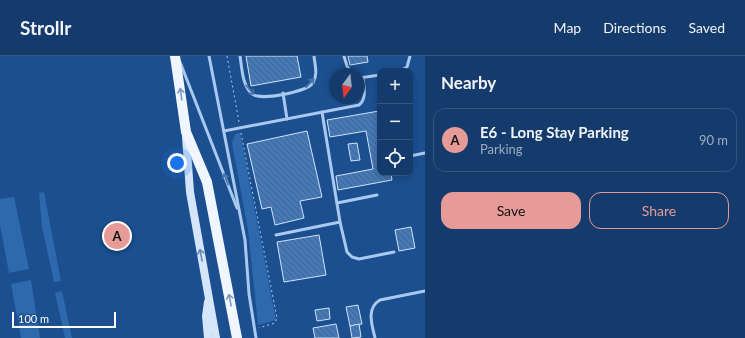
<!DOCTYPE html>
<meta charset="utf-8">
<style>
body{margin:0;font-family:Lato,sans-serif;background:#1d4271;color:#f1f3f6}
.controls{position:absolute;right:12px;top:12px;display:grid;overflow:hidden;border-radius:8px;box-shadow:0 2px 6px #0003}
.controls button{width:36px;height:36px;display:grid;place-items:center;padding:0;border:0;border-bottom:1px solid #33557e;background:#143b6b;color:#f1f3f6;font:20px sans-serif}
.compass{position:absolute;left:329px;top:12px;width:36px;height:36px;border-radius:50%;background:#143b6b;box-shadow:0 2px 6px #0003;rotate:195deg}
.scale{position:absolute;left:12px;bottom:10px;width:104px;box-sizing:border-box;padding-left:4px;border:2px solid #fff;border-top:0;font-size:11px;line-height:14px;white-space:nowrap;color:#fff;-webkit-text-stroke:3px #1b4f8f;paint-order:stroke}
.you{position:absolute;left:177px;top:107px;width:14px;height:14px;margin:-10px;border:3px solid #fff;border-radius:50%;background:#1a73e8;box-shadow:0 0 0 6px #1a73e833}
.badge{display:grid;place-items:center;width:26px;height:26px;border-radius:50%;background:#e69b98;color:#111;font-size:13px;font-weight:700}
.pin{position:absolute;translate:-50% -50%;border:2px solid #fff;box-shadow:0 1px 4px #0006}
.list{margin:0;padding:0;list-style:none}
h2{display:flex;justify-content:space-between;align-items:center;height:52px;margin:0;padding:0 16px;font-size:17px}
h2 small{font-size:13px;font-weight:400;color:#9dadc1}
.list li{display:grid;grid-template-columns:26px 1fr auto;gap:12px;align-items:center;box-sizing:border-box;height:64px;margin:0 8px 8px;padding:0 8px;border:1px solid #33557e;border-radius:12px}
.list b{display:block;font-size:15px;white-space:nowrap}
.list p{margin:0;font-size:13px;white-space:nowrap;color:#9dadc1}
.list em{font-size:13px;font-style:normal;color:#9dadc1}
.actions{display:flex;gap:8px;padding:12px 16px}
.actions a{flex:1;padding:9px 0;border:1px solid #e69b98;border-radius:12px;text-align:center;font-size:14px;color:#e69b98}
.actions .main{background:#e69b98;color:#111}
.icon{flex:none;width:22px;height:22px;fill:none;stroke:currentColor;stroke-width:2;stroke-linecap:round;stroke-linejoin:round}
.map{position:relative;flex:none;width:425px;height:282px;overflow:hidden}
header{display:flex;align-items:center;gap:24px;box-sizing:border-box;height:56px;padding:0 20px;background:#143b6b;border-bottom:1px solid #33557e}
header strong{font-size:19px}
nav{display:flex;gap:22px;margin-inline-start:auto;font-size:14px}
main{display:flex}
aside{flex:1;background:#143b6b}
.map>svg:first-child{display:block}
</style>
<header>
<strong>Strollr</strong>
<nav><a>Map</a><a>Directions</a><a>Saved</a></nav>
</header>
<main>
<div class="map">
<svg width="425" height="282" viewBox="0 0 425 282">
<defs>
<pattern id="building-back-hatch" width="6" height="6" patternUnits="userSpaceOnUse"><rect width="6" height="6" fill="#4478b7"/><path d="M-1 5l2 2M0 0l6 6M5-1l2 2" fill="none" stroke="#486282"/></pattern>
</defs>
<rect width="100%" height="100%" fill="#1b4f8f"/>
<!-- grass -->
<g fill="#2e69ad">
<polygon points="240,77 276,264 258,269 248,174 232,87 235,78"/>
<polygon points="44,136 61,225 54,226 42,171 39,137"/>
<polygon points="14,141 29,213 9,217 0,169 0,143"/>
<polygon points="31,224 40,282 21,282 11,228"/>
<polygon points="62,235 72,282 65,282 55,237"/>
</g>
<!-- building -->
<g fill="url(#building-back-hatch)" stroke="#cfe3fa">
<polygon points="246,0 297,0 301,21 251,30"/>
<polygon points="348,0 367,0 368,6 350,9"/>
<polygon points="379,55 380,117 391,117 392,124 338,134 336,120 373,113 366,75 330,81 327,64"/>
<polygon points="307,75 322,141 300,145 304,162 275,169 271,151 262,153 247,88"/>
<polygon points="357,87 360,104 351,105 348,88"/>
<polygon points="411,171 415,192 399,195 395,174"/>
<polygon points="319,179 326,219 284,226 277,186"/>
<polygon points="358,249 362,268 350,270 346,251"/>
<polygon points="329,252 330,263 317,265 315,254"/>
<polygon points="336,268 339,282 315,282 313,272"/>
<polygon points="359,268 361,281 352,282 350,270"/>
</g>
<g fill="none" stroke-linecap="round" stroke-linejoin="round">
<!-- path -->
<g stroke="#a9c9ee" stroke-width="1" stroke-dasharray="2 3" stroke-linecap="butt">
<polyline points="227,0 239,66"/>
<polyline points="241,77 277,262 275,267 259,272"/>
</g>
<!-- lane -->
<g stroke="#a9c9ee" stroke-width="3">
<polyline points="209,0 245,184 249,238 256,282"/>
<path d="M240,0c2,12 2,29 12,38 8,7 55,-2 61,-11 5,-9 2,-17 1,-27"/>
<polyline points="344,0 347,10 352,18"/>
<polyline points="180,6 237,152"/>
<polyline points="400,15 407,11 410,0"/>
<polyline points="359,22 380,19"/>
<polyline points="283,37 287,63"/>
<polyline points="322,56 340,166 347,196 352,201 359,203 394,196"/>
<path d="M224,75l135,-26c8,-6 5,-18 4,-27"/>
<polyline points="410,100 425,97"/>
<polyline points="337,147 377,139"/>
<polyline points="276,179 340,166"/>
<path d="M375,282c-3,-13 -9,-30 5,-38l45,-9"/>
</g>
<!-- secondary -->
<g stroke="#d6e6fa" stroke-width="8">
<polyline points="186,81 190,136 216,282"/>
<polyline points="208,246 206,260 208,282"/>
</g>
<!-- primary -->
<polyline stroke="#f0f6ff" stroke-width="10" points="175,0 186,76 207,126 237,282"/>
</g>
<!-- one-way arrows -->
<defs><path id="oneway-shaft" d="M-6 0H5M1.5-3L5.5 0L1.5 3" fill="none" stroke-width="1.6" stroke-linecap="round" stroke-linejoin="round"/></defs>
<g stroke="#4674ac">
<use href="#oneway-shaft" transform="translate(310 27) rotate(-47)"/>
<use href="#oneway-shaft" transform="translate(250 34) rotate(50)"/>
<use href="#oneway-shaft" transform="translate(226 123) rotate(-111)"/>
</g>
<g stroke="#7b9ac1">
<use href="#oneway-shaft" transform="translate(181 38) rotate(-98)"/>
<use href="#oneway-shaft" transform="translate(230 244) rotate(-101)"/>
</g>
<use stroke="#668bba" href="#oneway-shaft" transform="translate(201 199) rotate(-101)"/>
</svg>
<div class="controls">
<button>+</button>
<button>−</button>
<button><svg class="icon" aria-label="locate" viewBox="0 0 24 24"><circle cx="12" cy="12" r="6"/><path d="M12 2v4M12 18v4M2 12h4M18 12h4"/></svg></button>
</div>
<svg class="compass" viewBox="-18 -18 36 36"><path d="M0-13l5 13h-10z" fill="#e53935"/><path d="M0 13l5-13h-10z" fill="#9dadc1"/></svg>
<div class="scale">100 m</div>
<div class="you"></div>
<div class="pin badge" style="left:117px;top:180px">A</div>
</div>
<aside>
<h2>Nearby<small></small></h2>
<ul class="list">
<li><span class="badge">A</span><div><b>E6 - Long Stay Parking</b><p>Parking</p></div><em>90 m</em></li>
</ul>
<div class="actions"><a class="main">Save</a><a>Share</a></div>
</aside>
</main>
